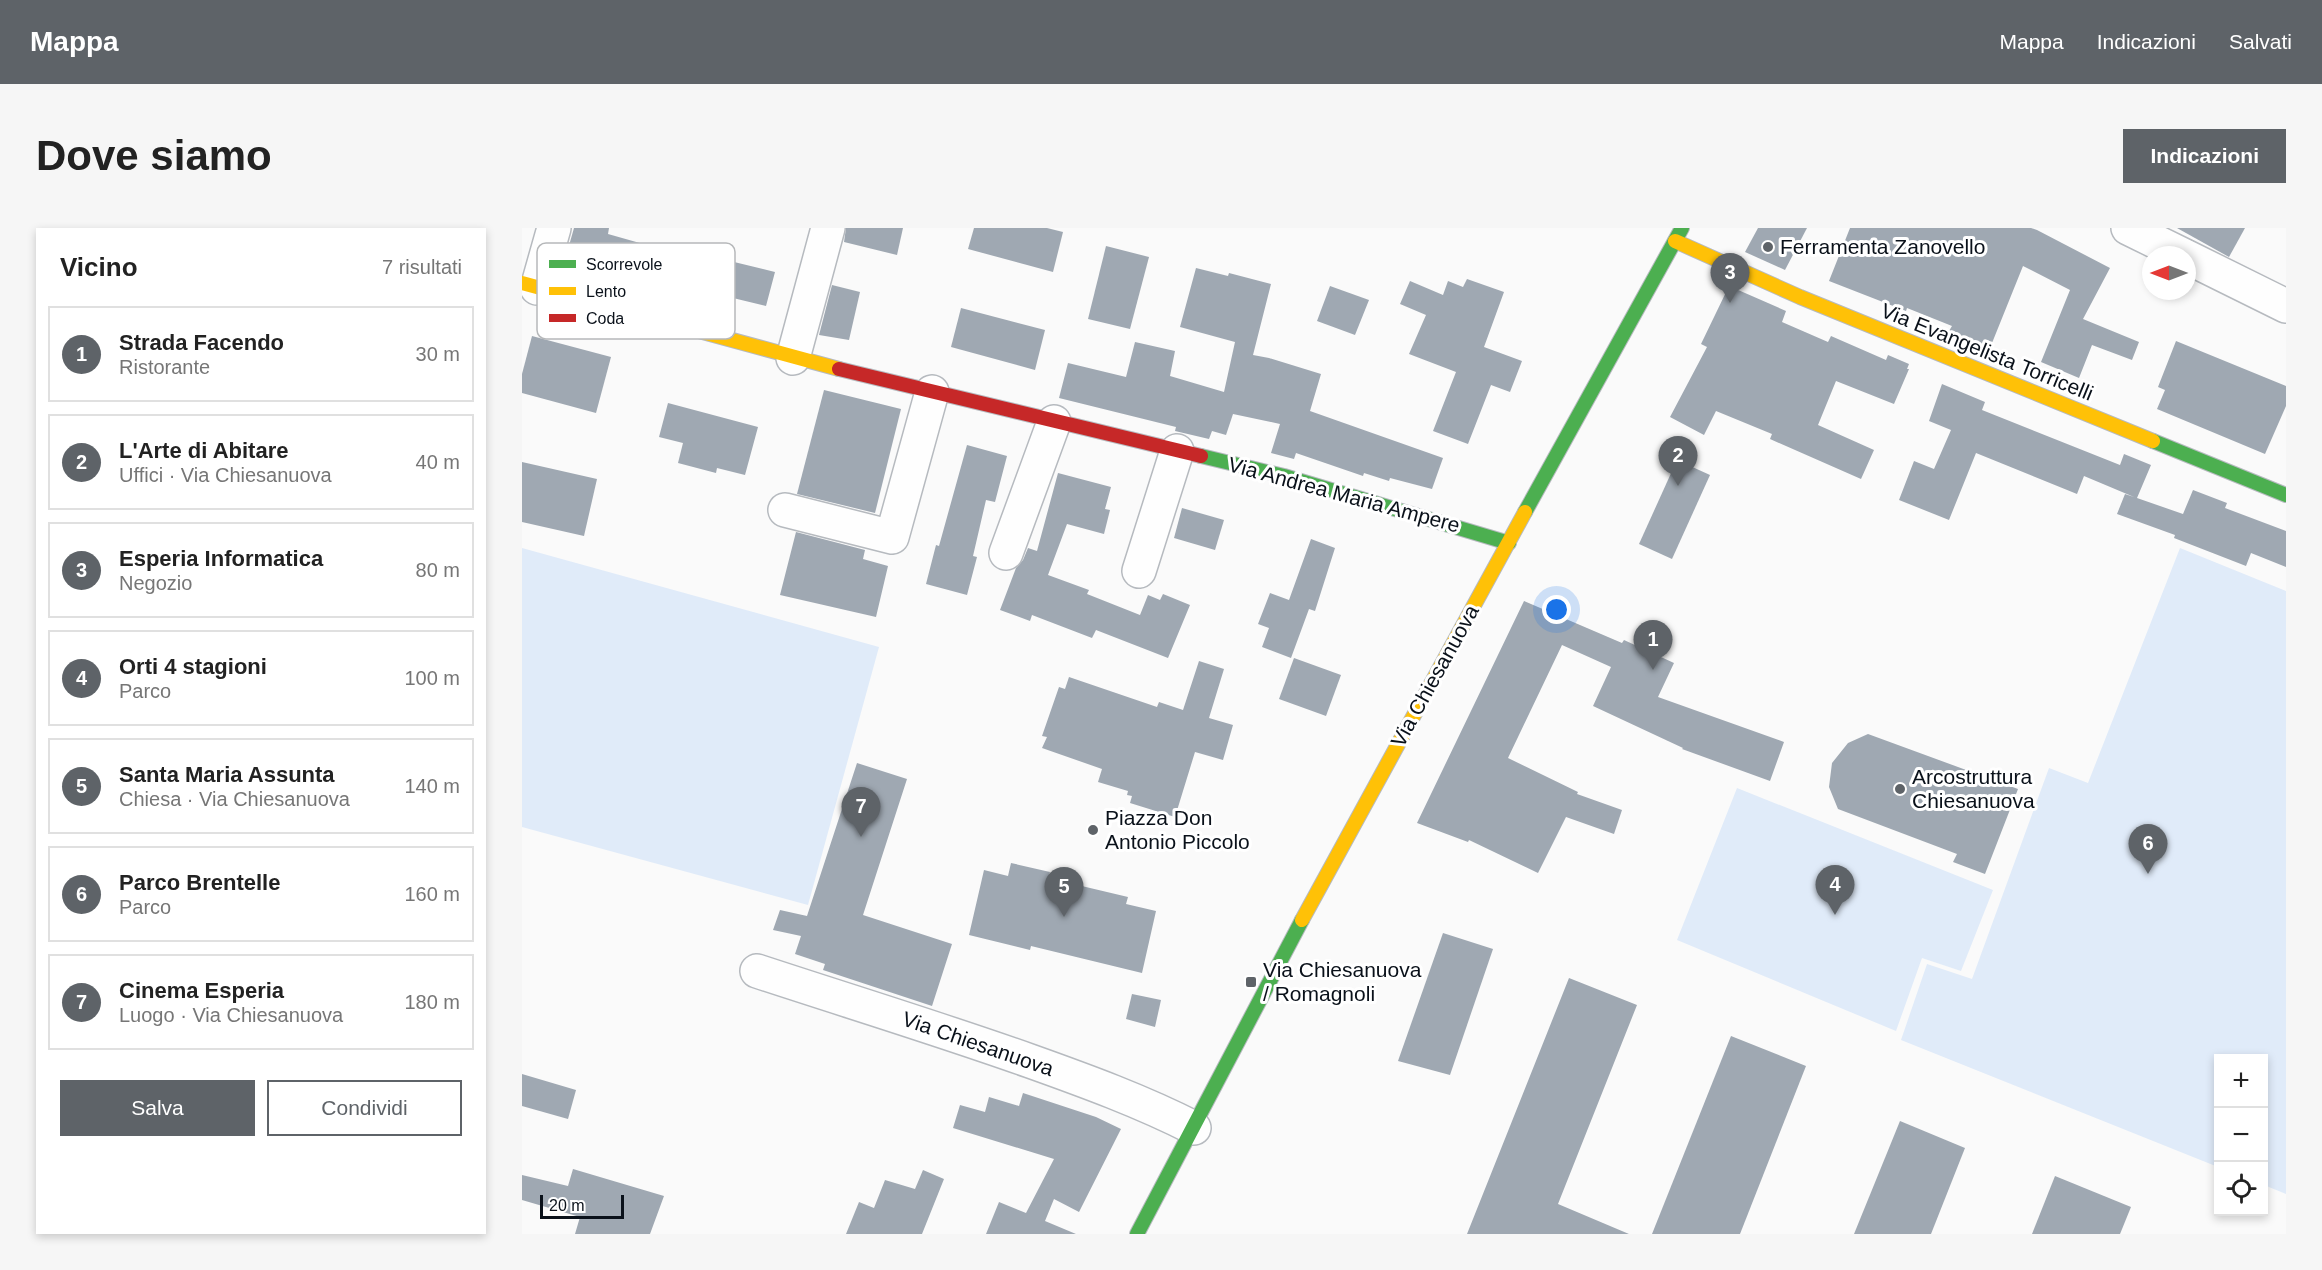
<!DOCTYPE html>
<html lang="it">
<meta charset="utf-8">
<style>
body{margin:0;font-family:Arial,sans-serif;background:#f6f6f6;color:#222}
.controls{position:absolute;right:18px;bottom:18px;display:grid;overflow:hidden;border-radius:0px;box-shadow:0 3px 9px #0003}
.controls button{width:54px;height:54px;display:grid;place-items:center;padding:0;border:0;border-bottom:2px solid #e0e0e0;background:#fff;color:#222;font:30px sans-serif}
.compass{position:absolute;left:1620px;top:18px;width:54px;height:54px;border-radius:50%;background:#fff;box-shadow:0 3px 9px #0003;rotate:270deg}
.scale{position:absolute;left:18px;bottom:15px;width:84px;box-sizing:border-box;padding-left:6px;border:3px solid #0a111a;border-top:0;font-size:16px;line-height:21px;white-space:nowrap;color:#0a111a;-webkit-text-stroke:4px #fff;paint-order:stroke}
.you{position:absolute;left:1035px;top:382px;width:21px;height:21px;margin:-15px;border:4px solid #fff;border-radius:50%;background:#1a73e8;box-shadow:0 0 0 9px #1a73e833}
.badge{display:grid;place-items:center;width:39px;height:39px;border-radius:50%;background:#5e6368;color:#fff;font-size:20px;font-weight:700}
.pin{position:absolute;translate:-50% -50px;filter:drop-shadow(0 2px 3px #0008)}
.pin::after{content:'';position:absolute;top:32px;width:21px;height:18px;background:inherit;clip-path:polygon(0 0,100% 0,50% 100%)}
.list{margin:0;padding:0;list-style:none}
h2{display:flex;justify-content:space-between;align-items:center;height:78px;margin:0;padding:0 24px;font-size:26px}
h2 small{font-size:20px;font-weight:400;color:#767676}
.list li{display:grid;grid-template-columns:39px 1fr auto;gap:18px;align-items:center;box-sizing:border-box;height:96px;margin:0 12px 12px;padding:0 12px;border:2px solid #e0e0e0;border-radius:0px}
.list b{display:block;font-size:22px;white-space:nowrap}
.list p{margin:0;font-size:20px;white-space:nowrap;color:#767676}
.list em{font-size:20px;font-style:normal;color:#767676}
.actions{display:flex;gap:12px;padding:18px 24px}
.actions a{flex:1;padding:14px 0;border:2px solid #5e6368;border-radius:0px;text-align:center;font-size:21px;color:#5e6368}
.actions .main{background:#5e6368;color:#fff}
.icon{flex:none;width:33px;height:33px;fill:none;stroke:currentColor;stroke-width:2;stroke-linecap:round;stroke-linejoin:round}
.map{position:relative;flex:none;width:1764px;height:1006px;overflow:hidden;border-radius:0px}
header{display:flex;align-items:center;gap:36px;box-sizing:border-box;height:84px;padding:0 30px;background:#5e6368;color:#fff}
header strong{font-size:28px}
nav{display:flex;gap:33px;margin-inline-start:auto;font-size:21px}
.intro{display:flex;align-items:center;justify-content:space-between;box-sizing:border-box;height:144px;padding:0 36px}
h1{margin:0;font-size:42px}
.button{padding:15px 27px;border-radius:0px;background:#5e6368;color:#fff;font-size:21px;font-weight:700}
main{display:flex;gap:36px;padding:0 36px}
aside{flex:1;background:#fff;border-radius:0px;box-shadow:0 3px 9px #0003}
.map>svg:first-child{display:block}
</style>
<header>
<strong>Mappa</strong>
<nav><a>Mappa</a><a>Indicazioni</a><a>Salvati</a></nav>
</header>
<div class="intro"><h1>Dove siamo</h1><a class="button">Indicazioni</a></div>
<main>
<aside>
<h2>Vicino<small>7 risultati</small></h2>
<ul class="list">
<li><span class="badge">1</span><div><b>Strada Facendo</b><p>Ristorante</p></div><em>30 m</em></li>
<li><span class="badge">2</span><div><b>L'Arte di Abitare</b><p>Uffici · Via Chiesanuova</p></div><em>40 m</em></li>
<li><span class="badge">3</span><div><b>Esperia Informatica</b><p>Negozio</p></div><em>80 m</em></li>
<li><span class="badge">4</span><div><b>Orti 4 stagioni</b><p>Parco</p></div><em>100 m</em></li>
<li><span class="badge">5</span><div><b>Santa Maria Assunta</b><p>Chiesa · Via Chiesanuova</p></div><em>140 m</em></li>
<li><span class="badge">6</span><div><b>Parco Brentelle</b><p>Parco</p></div><em>160 m</em></li>
<li><span class="badge">7</span><div><b>Cinema Esperia</b><p>Luogo · Via Chiesanuova</p></div><em>180 m</em></li>
</ul>
<div class="actions"><a class="main">Salva</a><a>Condividi</a></div>
</aside>
<div class="map">
<svg width="1764" height="1006" viewBox="0 0 1764 1006">
<rect width="100%" height="100%" fill="#fafafa"/>
<!-- green -->
<g fill="#e0ebf9">
<polygon points="0,320 357,419 286,677 0,599"/>
<polygon points="1658,320 1764,363 1764,966 1742,957 1742,830 1696,830 1696,939 1379,812 1405,736 1450,751 1527,540 1566,555"/>
<polygon points="1215,560 1471,662 1439,743 1400,730 1374,803 1155,712"/>
</g>
<!-- building -->
<g fill="#9fa8b2">
<polygon points="52,0 87,0 86,6 146,23 134,68 40,42"/>
<polygon points="324,0 381,0 375,27 322,14"/>
<polygon points="452,0 525,0 541,4 531,44 446,21"/>
<polygon points="1236,0 1285,0 1263,42 1223,24"/>
<polygon points="1328,0 1509,0 1515,2 1588,40 1561,91 1617,114 1610,132 1570,117 1557,150 1519,134 1548,62 1501,38 1468,120 1427,103 1430,98 1385,80 1384,83 1307,53"/>
<polygon points="1655,0 1723,0 1707,29"/>
<polygon points="584,18 627,29 608,101 566,91"/>
<polygon points="208,33 253,44 244,78 211,70 213,61 201,58"/>
<polygon points="674,40 706,48 707,45 749,56 731,127 747,130 799,146 788,183 921,230 910,261 868,250 867,253 842,245 841,248 774,225 772,231 749,225 758,196 711,186 704,207 690,203 687,211 653,203 654,199 537,170 546,135 604,149 613,114 653,123 648,148 702,164 713,114 658,99"/>
<polygon points="945,51 982,64 962,119 1000,133 988,164 969,157 946,216 911,203 934,144 887,126 904,87 878,76 888,53 921,67 926,53 941,59"/>
<polygon points="310,57 338,64 327,112 297,107"/>
<polygon points="808,58 847,72 833,107 795,93"/>
<polygon points="1207,58 1264,83 1260,94 1306,114 1309,108 1364,132 1366,127 1387,136 1385,141 1387,141 1372,176 1314,153 1296,197 1352,222 1339,251 1248,211 1250,206 1194,183 1182,207 1148,189 1185,119 1179,116"/>
<polygon points="439,80 523,102 513,142 429,119"/>
<polygon points="10,108 89,129 74,185 0,165 0,146"/>
<polygon points="1654,113 1764,158 1764,178 1743,226 1635,181 1643,162 1636,159"/>
<polygon points="1420,156 1463,174 1460,182 1598,237 1602,226 1629,237 1615,270 1661,286 1671,262 1705,275 1703,280 1764,303 1764,339 1729,325 1724,338 1652,310 1653,307 1595,286 1603,266 1612,269 1562,248 1555,266 1454,225 1427,292 1377,272 1392,233 1412,241 1429,202 1407,193"/>
<polygon points="302,162 379,181 353,285 275,266"/>
<polygon points="146,175 236,199 223,247 195,240 194,245 156,235 161,215 137,209"/>
<polygon points="445,217 485,228 473,274 464,272 451,328 455,329 445,367 404,356 414,317 417,318"/>
<polygon points="1155,232 1188,247 1150,331 1117,316"/>
<polygon points="0,234 75,251 62,308 0,294"/>
<polygon points="536,245 589,259 583,281 588,282 582,306 545,296 526,347 567,362 565,366 618,387 626,367 638,372 641,366 668,377 646,430 574,402 570,410 510,387 508,393 478,382 494,340 501,332 506,320 515,323"/>
<polygon points="660,280 702,292 693,322 652,310"/>
<polygon points="274,304 343,322 341,331 366,338 354,389 258,367"/>
<polygon points="789,311 813,320 793,383 787,381 769,430 740,419 747,400 736,396 748,365 767,372"/>
<polygon points="1002,373 1100,415 1102,412 1152,435 1136,469 1262,514 1248,553 1160,521 1161,520 1071,478 1089,439 1040,417 986,530 1056,564 1055,566 1100,582 1092,606 1044,589 1016,645 947,612 946,614 895,595"/>
<polygon points="772,430 819,447 804,488 757,471"/>
<polygon points="677,433 702,441 687,490 711,497 701,532 673,524 653,589 608,575 610,568 605,567 606,563 576,554 580,541 520,520 525,509 520,508 537,459 543,461 547,449 635,479 637,474 661,482"/>
<polygon points="1346,506 1496,561 1463,646 1431,634 1435,626 1316,581 1307,559 1310,535 1326,515"/>
<polygon points="335,535 385,551 341,687 430,716 410,778 301,742 303,736 273,726 279,708 251,702 258,682 285,688"/>
<polygon points="489,635 528,644 526,650 606,669 604,676 634,683 620,745 509,718 508,722 447,707 462,642 486,648"/>
<polygon points="921,705 971,721 928,847 876,833"/>
<polygon points="1047,750 1115,777 1036,976 1107,1006 945,1006"/>
<polygon points="610,766 639,772 633,799 604,791"/>
<polygon points="1209,808 1284,838 1218,1006 1130,1006"/>
<polygon points="0,846 54,862 46,891 0,878"/>
<polygon points="501,865 574,889 599,901 557,984 532,971 523,993 554,1006 464,1006 477,974 504,985 532,931 431,900 438,877 463,884 467,869 497,878"/>
<polygon points="1378,893 1443,920 1409,1006 1332,1006"/>
<polygon points="51,941 142,968 128,1006 53,1006 58,989 0,972 0,947 46,958"/>
<polygon points="401,942 422,951 400,1006 324,1006 337,974 352,980 363,952 393,961"/>
<polygon points="1533,948 1609,979 1598,1006 1510,1006"/>
</g>
<g fill="none" stroke-linecap="round" stroke-linejoin="round">
<defs>
<g id="street">
<polyline points="1606,0 1661,27"/>
<polyline points="1665,29 1764,78"/>
<polyline points="15,60 32,0"/>
<polyline points="271,130 306,0"/>
<polyline points="263,282 370,309 410,164"/>
<polyline points="484,325 532,194"/>
<polyline points="617,343 655,223"/>
<path d="M235,743c91,30 183,58 273,90 56,20 111,40 164,67"/>
</g>
<g id="fast">
<polyline points="1631,213 1764,267"/>
<polyline points="679,228 762,248 987,315"/>
<polyline points="1003,284 1160,0"/>
<polyline points="615,1006 780,692"/>
</g>
<g id="slow">
<polyline points="1153,13 1278,69 1631,213"/>
<polyline points="0,55 317,141"/>
<polyline points="780,692 1003,284"/>
</g>
<polyline id="jam" points="317,141 679,228"/>
</defs>
<!-- street casing -->
<use href="#street" stroke="#b6babf" stroke-width="36"/>
<!-- fast casing -->
<use href="#fast" stroke="#b6babf" stroke-width="16"/>
<!-- slow casing -->
<use href="#slow" stroke="#b6babf" stroke-width="16"/>
<!-- jam casing -->
<use href="#jam" stroke="#b6babf" stroke-width="16"/>
<!-- street -->
<use href="#street" stroke="#fefefe" stroke-width="33"/>
<!-- fast -->
<use href="#fast" stroke="#4caf50" stroke-width="14"/>
<!-- slow -->
<use href="#slow" stroke="#ffc107" stroke-width="14"/>
<!-- jam -->
<use href="#jam" stroke="#c62828" stroke-width="14"/>
</g>
<!-- markers -->
<g fill="#5e6368" stroke="#fff" stroke-width="2">
<circle cx="1246" cy="19" r="6"/>
<circle cx="1378" cy="561" r="6"/>
<circle cx="571" cy="602" r="6"/>
<rect x="723" y="748" width="12" height="12" rx="3"/>
</g>
<g text-anchor="middle" stroke-width="6" stroke-linejoin="round" paint-order="stroke">
<!-- poi labels -->
<g font-size="21" fill="#0a111a" stroke="#fff" text-anchor="start">
<text x="1258" y="26">Ferramenta Zanovello</text>
<text x="1390" y="556">Arcostruttura<tspan x="1390" dy="24">Chiesanuova</tspan></text>
<text x="583" y="597">Piazza Don<tspan x="583" dy="24">Antonio Piccolo</tspan></text>
<text x="741" y="749">Via Chiesanuova<tspan x="741" dy="24">/ Romagnoli</tspan></text>
</g>
<!-- street labels -->
<g font-size="21" fill="#0a111a" stroke="#fff">
<text transform="translate(1465 124) rotate(22)" y="7">Via Evangelista Torricelli</text>
<text transform="translate(822 267) rotate(15)" y="7">Via Andrea Maria Ampere</text>
<text transform="translate(913 448) rotate(-61)" y="7">Via Chiesanuova</text>
<text transform="translate(456 816) rotate(19)" y="7">Via Chiesanuova</text>
</g>
</g>
<!-- legend -->
<rect x="15" y="15" width="198" height="96" rx="9" fill="#fff" stroke="#b6b8ba" stroke-width="1.5"/>
<rect x="27" y="32" width="27" height="8" fill="#4caf50"/>
<rect x="27" y="59" width="27" height="8" fill="#ffc107"/>
<rect x="27" y="86" width="27" height="8" fill="#c62828"/>
<g font-size="16" fill="#0a111a">
<text x="64" y="42">Scorrevole</text>
<text x="64" y="69">Lento</text>
<text x="64" y="96">Coda</text>
</g>
</svg>
<div class="controls">
<button>+</button>
<button>−</button>
<button><svg class="icon" aria-label="locate" viewBox="0 0 24 24"><circle cx="12" cy="12" r="6"/><path d="M12 2v4M12 18v4M2 12h4M18 12h4"/></svg></button>
</div>
<svg class="compass" viewBox="-18 -18 36 36"><path d="M0-13l5 13h-10z" fill="#e53935"/><path d="M0 13l5-13h-10z" fill="#767676"/></svg>
<div class="scale">20 m</div>
<div class="you"></div>
<div class="pin badge" style="left:1131px;top:442px">1</div>
<div class="pin badge" style="left:1156px;top:258px">2</div>
<div class="pin badge" style="left:1208px;top:75px">3</div>
<div class="pin badge" style="left:1313px;top:687px">4</div>
<div class="pin badge" style="left:542px;top:689px">5</div>
<div class="pin badge" style="left:1626px;top:646px">6</div>
<div class="pin badge" style="left:339px;top:609px">7</div>
</div>
</main>
